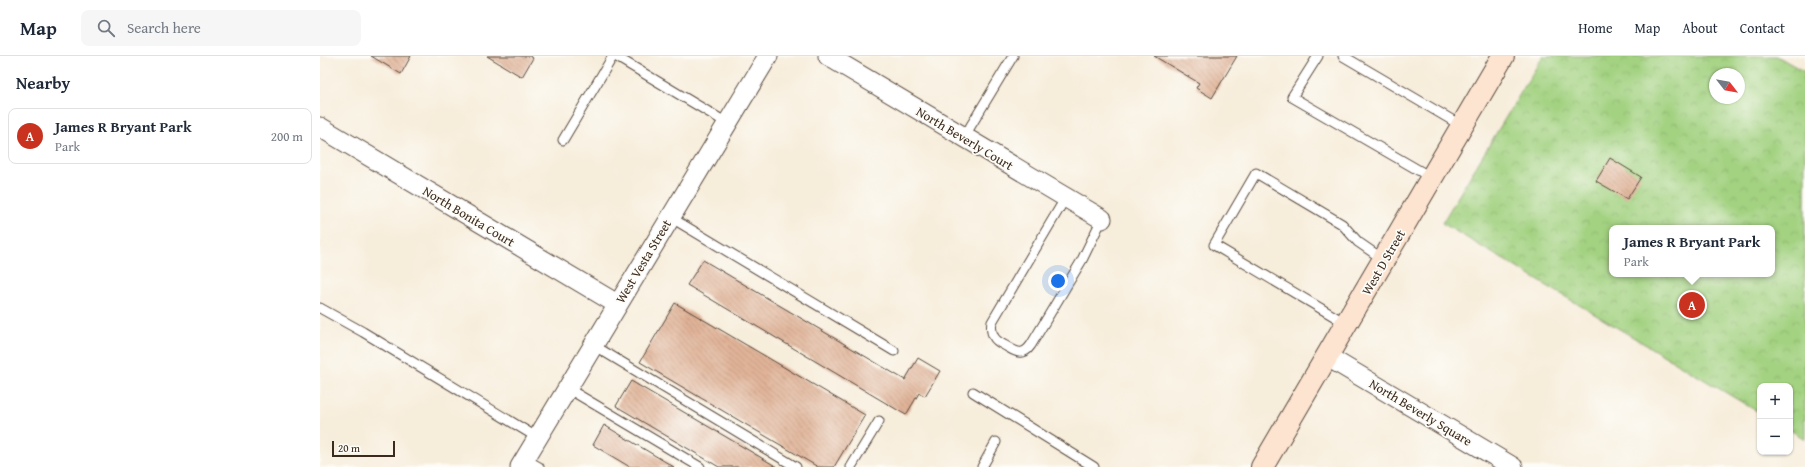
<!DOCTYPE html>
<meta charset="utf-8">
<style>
body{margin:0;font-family:"Gentium Book Plus",serif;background:#f6f6f7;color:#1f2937}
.controls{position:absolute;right:12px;bottom:12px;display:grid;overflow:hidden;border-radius:8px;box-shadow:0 1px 3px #0004}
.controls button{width:36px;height:36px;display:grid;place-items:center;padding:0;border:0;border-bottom:1px solid #e0e1e3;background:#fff;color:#1f2937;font:20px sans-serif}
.compass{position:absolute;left:1389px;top:12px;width:36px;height:36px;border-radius:50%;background:#fff;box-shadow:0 1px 3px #0004;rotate:121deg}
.scale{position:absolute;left:12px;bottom:10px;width:63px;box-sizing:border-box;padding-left:4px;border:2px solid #3b2a1e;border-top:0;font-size:11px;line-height:14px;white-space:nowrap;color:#3b2a1e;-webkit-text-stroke:3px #fdfcf7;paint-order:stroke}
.you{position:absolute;left:738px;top:225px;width:14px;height:14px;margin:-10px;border:3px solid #fff;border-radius:50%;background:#1a73e8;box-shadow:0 0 0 6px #1a73e833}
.badge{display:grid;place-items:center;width:26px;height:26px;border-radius:50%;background:#c8321e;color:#fff;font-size:13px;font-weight:700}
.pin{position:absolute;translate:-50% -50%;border:2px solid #fff;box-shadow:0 1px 4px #0006}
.popup{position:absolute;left:1289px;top:169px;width:166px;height:52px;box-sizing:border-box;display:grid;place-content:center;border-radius:8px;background:#fff;filter:drop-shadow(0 1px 3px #0005);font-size:13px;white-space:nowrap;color:#747a83}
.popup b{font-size:15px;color:#1f2937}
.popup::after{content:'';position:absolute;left:50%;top:100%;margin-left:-8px;border:8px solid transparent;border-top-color:#fff}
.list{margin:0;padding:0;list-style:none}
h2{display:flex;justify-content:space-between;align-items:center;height:52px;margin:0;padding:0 16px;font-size:17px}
h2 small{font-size:13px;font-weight:400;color:#747a83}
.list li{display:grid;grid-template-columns:26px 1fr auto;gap:12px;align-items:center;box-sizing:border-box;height:56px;margin:0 8px 8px;padding:0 8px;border:1px solid #e0e1e3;border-radius:8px}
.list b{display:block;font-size:15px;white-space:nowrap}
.list p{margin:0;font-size:13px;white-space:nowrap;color:#747a83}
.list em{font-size:13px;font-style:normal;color:#747a83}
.icon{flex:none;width:22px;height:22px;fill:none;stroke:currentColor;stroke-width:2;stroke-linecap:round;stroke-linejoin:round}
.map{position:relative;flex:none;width:1485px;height:411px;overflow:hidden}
header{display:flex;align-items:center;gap:24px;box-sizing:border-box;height:56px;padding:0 20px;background:#fff;border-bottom:1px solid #e0e1e3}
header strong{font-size:19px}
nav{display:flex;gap:22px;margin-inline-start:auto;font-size:14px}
.search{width:280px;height:36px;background:#f6f6f7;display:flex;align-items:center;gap:10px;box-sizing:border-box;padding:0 14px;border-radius:8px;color:#747a83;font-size:15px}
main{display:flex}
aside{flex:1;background:#fff}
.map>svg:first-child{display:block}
</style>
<header>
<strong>Map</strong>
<div class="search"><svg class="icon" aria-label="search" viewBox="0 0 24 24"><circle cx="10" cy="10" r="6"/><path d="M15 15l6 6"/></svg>Search here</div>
<nav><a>Home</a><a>Map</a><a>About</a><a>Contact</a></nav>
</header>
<main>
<aside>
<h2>Nearby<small></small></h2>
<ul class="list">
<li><span class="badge">A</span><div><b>James R Bryant Park</b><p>Park</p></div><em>200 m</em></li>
</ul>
</aside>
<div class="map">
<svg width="1485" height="411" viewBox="0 0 1485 411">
<defs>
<pattern id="park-crowns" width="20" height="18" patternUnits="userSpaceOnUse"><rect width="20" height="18" fill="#a3d281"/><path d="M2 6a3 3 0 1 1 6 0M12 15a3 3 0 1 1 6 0" fill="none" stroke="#8db46f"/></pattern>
<pattern id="building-back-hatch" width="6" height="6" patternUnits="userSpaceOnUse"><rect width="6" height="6" fill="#e1b498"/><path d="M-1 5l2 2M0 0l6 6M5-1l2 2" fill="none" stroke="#b8937b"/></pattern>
</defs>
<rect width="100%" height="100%" fill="#fdfcf7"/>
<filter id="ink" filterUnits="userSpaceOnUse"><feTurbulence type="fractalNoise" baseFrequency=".025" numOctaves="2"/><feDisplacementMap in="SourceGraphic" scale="8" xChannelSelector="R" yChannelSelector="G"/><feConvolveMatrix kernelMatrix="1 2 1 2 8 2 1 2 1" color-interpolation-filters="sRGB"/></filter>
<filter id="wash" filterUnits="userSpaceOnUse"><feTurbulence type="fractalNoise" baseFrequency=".012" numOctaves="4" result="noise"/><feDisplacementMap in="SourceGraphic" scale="16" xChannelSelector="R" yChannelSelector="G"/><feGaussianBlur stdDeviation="0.9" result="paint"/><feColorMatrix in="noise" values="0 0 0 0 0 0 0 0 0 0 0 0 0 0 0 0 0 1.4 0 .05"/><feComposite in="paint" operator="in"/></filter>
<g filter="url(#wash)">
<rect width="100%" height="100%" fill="#f7eddb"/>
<!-- park -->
<path fill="url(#park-crowns)" stroke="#6f7e50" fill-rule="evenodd" d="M1223,0h234l28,16v367l-15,-9v-44h-30v27l-318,-190zM1395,18h24v24h-24zM1292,172h160v46h-160z"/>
<g id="blocks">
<!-- building -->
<g fill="url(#building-back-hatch)">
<polygon points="51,0 91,0 81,18"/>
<polygon points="167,0 210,0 213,2 202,21"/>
<polygon points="834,0 917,0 892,42 876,32 879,27"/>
<polygon points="1290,102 1321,121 1307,143 1276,125"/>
<polygon points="383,204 585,324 598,302 620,315 605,340 599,337 586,359 367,229"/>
<polygon points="355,247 545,359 514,411 498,411 320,306"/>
<polygon points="311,325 457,411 399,411 296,350"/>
<polygon points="284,369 354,411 310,411 273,389"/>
</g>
</g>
</g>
<g filter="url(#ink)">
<use href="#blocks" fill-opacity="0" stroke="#57473a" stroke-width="1"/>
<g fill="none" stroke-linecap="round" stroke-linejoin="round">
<defs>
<g id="lane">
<polyline points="295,0 407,67"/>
<polyline points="998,0 972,41 1112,122"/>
<polyline points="1023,0 1142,70"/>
<polyline points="644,81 693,0"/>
<polyline points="243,84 293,0"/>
<path d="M746,141l-74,125c-1,5 -1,10 2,15 2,4 6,6 10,8 11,6 18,13 27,0l51,-85 20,-41"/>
<polyline points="350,161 574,295"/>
<polyline points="0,252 43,276 218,382"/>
<polyline points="1027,268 894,189 936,117 1022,168 1038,186 1064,204"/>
<polyline points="273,289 476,411"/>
<polyline points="247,332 380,411"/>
<polyline points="653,336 774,411"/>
<polyline points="205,403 219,411"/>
<polyline points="531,411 559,365"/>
<polyline points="662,411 676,386"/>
</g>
<g id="street">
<polyline points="508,0 782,163"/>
<polyline points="0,71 297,248"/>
<polyline points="1008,301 1193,411"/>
<polyline points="200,411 448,0"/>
</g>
<polyline id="secondary" points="942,411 1183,0"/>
</defs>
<!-- lane casing -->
<use href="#lane" stroke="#57473a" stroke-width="11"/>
<!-- street casing -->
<use href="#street" stroke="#57473a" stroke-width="21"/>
<!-- secondary casing -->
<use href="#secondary" stroke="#57473a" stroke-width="24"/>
<!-- lane -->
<use href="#lane" stroke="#fff" stroke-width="9"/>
<!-- street -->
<use href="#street" stroke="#fff" stroke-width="19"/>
<!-- secondary -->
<use href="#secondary" stroke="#fde4d1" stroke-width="22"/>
</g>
</g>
<g text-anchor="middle" stroke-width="3.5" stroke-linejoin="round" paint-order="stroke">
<!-- street labels -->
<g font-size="13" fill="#3b2a1e" stroke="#fdfcf7">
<text transform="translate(645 82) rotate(31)" y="5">North Beverly Court</text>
<text transform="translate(149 160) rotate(31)" y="5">North Bonita Court</text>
<text transform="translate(323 205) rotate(-59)" y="5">West Vesta Street</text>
<text transform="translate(1063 206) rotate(-60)" y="5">West D Street</text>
<text transform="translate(1101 356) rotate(31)" y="5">North Beverly Square</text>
</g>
</g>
</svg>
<div class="controls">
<button>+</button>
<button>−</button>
</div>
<svg class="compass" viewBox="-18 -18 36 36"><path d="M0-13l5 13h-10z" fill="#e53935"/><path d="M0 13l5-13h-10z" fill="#747a83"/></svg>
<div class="scale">20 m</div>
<div class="you"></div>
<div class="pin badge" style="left:1372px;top:249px">A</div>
<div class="popup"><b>James R Bryant Park</b>Park</div>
</div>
</main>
